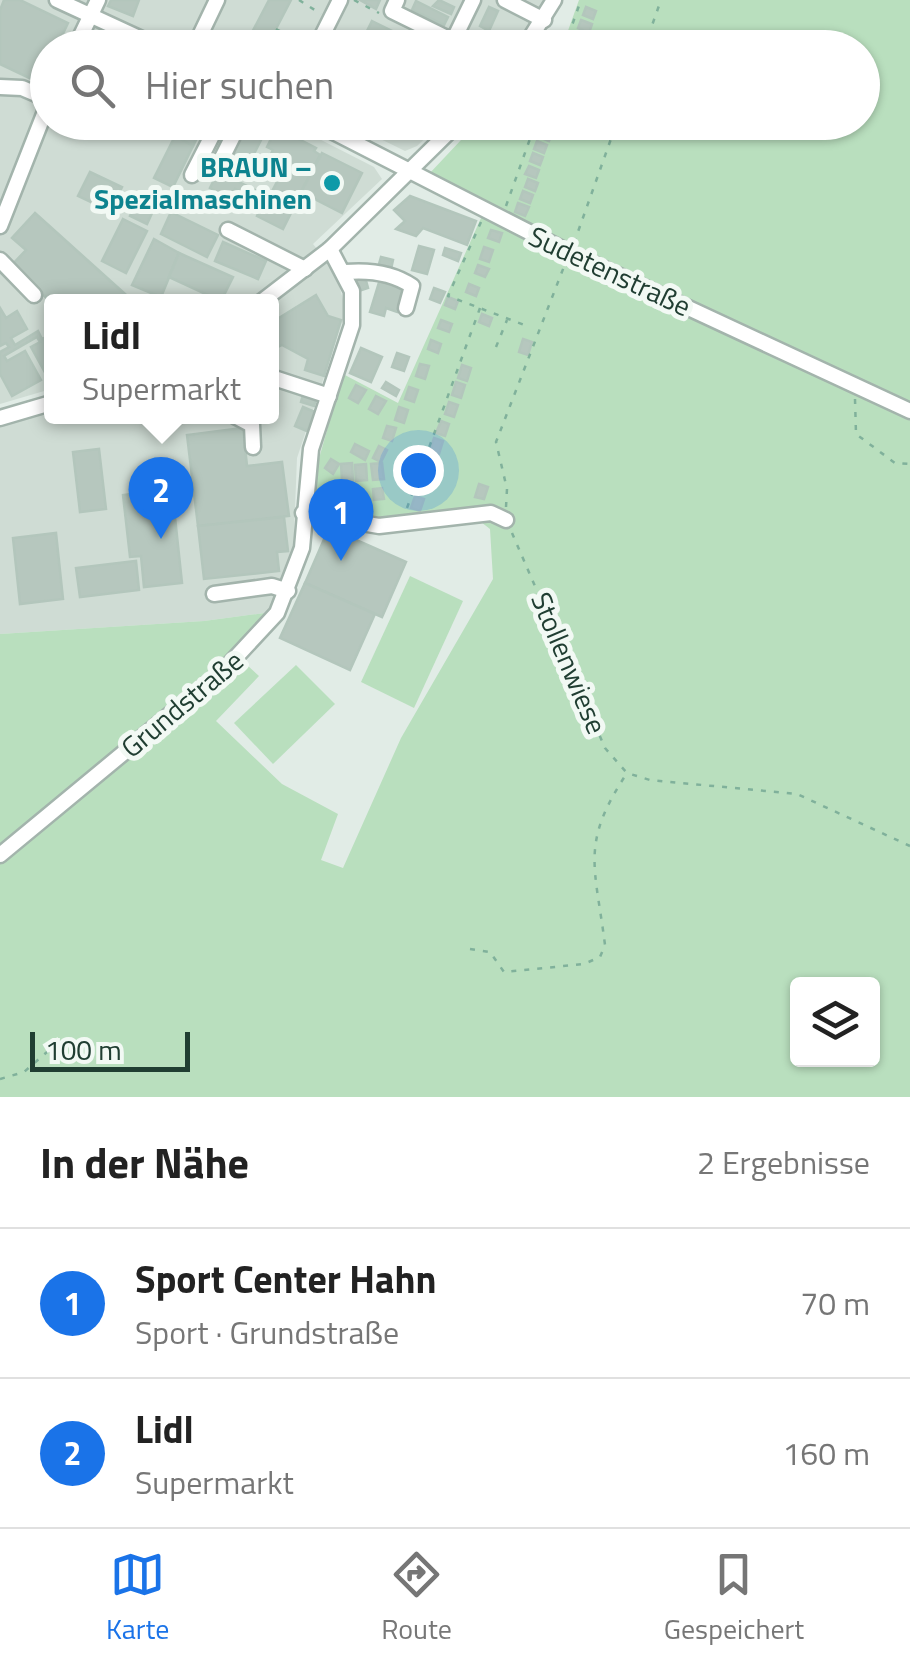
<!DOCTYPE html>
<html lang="de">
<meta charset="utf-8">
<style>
body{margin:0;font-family:"Titillium Web",sans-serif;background:#f6f6f6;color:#222}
.controls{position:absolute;right:30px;bottom:30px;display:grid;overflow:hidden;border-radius:10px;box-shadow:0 2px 8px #0004}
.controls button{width:90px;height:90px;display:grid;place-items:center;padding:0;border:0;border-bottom:2px solid #e0e0e0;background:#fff;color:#222;font:50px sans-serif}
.scale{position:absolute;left:30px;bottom:25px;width:160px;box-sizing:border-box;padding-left:10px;border:5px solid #203e32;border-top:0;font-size:28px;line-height:35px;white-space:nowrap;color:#203e32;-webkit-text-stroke:8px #f2f9f4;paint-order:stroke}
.you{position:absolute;left:418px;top:470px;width:35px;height:35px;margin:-25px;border:8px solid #fff;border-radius:50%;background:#1a73e8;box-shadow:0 0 0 15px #1a73e833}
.badge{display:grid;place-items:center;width:65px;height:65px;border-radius:50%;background:#1a73e8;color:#fff;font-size:32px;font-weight:700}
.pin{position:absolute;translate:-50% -82px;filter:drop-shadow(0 2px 5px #0008)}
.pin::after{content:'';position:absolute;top:52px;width:35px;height:30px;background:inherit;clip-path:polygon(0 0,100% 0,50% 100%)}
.popup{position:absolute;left:44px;top:294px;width:235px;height:130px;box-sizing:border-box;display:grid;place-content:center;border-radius:10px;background:#fff;filter:drop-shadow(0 2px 8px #0005);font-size:32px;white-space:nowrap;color:#767676}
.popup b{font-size:38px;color:#222}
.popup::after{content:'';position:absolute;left:50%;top:100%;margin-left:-20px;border:20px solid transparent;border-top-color:#fff}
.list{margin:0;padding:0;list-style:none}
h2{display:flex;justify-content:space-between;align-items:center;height:130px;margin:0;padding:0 40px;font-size:42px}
h2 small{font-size:32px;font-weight:400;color:#767676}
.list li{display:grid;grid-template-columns:65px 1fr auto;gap:30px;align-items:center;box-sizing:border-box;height:150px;padding:0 40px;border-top:2px solid #e0e0e0}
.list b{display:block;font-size:38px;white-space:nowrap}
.list p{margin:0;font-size:32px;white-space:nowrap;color:#767676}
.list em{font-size:32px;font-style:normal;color:#767676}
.icon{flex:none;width:55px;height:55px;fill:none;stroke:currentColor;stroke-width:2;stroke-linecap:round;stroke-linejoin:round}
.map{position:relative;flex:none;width:910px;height:1097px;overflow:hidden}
.search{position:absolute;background:#fff;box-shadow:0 2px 8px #0004;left:30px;right:30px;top:30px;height:110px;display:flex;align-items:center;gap:25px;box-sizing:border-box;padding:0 35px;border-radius:55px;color:#767676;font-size:38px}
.sheet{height:430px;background:#fff}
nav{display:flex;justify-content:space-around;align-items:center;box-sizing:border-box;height:140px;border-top:2px solid #e0e0e0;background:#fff;font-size:28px;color:#767676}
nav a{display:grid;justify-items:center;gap:5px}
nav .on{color:#1a73e8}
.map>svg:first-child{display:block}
</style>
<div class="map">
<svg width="910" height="1097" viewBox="0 0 910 1097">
<rect width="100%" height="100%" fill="#e1ece6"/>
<!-- built -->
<g fill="#cfdcd4">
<polygon points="0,0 546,0 536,22 513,47 192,48 164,35 160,47 48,48 48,122 288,123 374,167 382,179 313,244 336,273 346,311 297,458 293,559 272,612 204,621 0,634 0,426 51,412 51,416 271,416 271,302 51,302 51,389 0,404"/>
<polygon points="348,123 441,123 417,146 405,151"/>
</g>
<!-- green -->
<g fill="#b9dfbe" fill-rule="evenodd">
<path d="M579,0h331v1097h-910v-463l204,-13 68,-9 -37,42 24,22 -43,45 66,63 56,30 -17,46 22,8 58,-130 92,-159 -3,-50 -9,-7 -76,-7 -17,6 -77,-13 7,-46 25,-88 55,29 88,-196 -57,-33 48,-51 385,-1v-74l-322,-1 12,-15 13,7zM798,984h74v76h-74z"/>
<polygon points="410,576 463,601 414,708 361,682"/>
<polygon points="296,665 335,704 273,764 234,723"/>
</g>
<!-- building -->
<g fill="#b6c7be" stroke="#b3c6bc" stroke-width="2.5">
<polygon points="4,0 20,0 68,23 56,48 48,48 48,66 40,83 0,64 0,10"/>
<polygon points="111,0 139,0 133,16 108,6"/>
<polygon points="269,0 291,0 266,48 258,48 247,42"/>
<polygon points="360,0 380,0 376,9"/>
<polygon points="439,0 454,7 451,14 433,6"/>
<polygon points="416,1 448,17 444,25 412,10"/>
<polygon points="489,7 498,11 489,31 480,26"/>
<polygon points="586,7 596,11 593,19 583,15"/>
<polygon points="581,20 592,24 589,33 578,28"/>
<polygon points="372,21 427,48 370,48 361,43"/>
<polygon points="482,32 497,39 492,48 474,48"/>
<polygon points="577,33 587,37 584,45 574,41"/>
<polygon points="282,37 298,44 296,48 279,43"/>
<polygon points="88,38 109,47 83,48"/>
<polygon points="181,122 205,122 193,146 175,136"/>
<polygon points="255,122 270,122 243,176 223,167 243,125 252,129"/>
<polygon points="542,129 552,133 549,141 539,137"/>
<polygon points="281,130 316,148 314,151 320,155 283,229 257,216 263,203 235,189 230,198 210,188 221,166 243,176 239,182 269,197 280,176 264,168 273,150 267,147 275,131"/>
<polygon points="175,136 193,146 173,187 154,178"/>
<polygon points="537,141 547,145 544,153 534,149"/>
<polygon points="322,153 362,173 342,213 301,192"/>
<polygon points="533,153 543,157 540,165 530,161"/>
<polygon points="529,166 539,170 536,178 525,174"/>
<polygon points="90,172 122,187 110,211 78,196"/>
<polygon points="528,179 538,183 535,191 525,187"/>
<polygon points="523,191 533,195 530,203 520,199"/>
<polygon points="140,194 157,202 147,224 130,216"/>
<polygon points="410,196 476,221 467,245 423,228 416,236 396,229 405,221 394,210"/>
<polygon points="518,203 529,207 525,216 515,212"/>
<polygon points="171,212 218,235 207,257 161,234"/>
<polygon points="35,213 134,302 51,302 11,266 26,250 12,238"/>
<polygon points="123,219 147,231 126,273 102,261"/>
<polygon points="491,230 502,233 499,242 488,238"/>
<polygon points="154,239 179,253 161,297 132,285"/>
<polygon points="223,242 266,261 258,279 215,261"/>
<polygon points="419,246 434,250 427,274 412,270"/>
<polygon points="484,247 493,250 489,262 480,259"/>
<polygon points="445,248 461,253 458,261 443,255"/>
<polygon points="179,253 233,277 221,301 169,277"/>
<polygon points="381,257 393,260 390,274 377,271"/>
<polygon points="478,265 489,269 485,277 475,273"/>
<polygon points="364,273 368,288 359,291 355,276"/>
<polygon points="380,279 405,287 397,312 386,308 384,316 370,312"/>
<polygon points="469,284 479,288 476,296 466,292"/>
<polygon points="434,288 445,292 440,303 430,299"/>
<polygon points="316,295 328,316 341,320 324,376 305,370 308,359 282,345 278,347 271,336 271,323"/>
<polygon points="448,297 458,301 455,309 445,305"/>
<polygon points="0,308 6,318 17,311 27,329 11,338 15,345 38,331 42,339 51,335 47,376 31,347 40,342 37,337 4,356 7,361 25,351 41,380 12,396 0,374 0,352 9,347 6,343 0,346"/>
<polygon points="482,314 492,318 489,326 479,322"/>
<polygon points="441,320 452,324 449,332 438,328"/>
<polygon points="523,339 532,342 528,355 519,352"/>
<polygon points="431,340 441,344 438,353 428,349"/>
<polygon points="361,348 382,357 371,382 350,373"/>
<polygon points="397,353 409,357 404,371 392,367"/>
<polygon points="420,364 429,366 425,379 416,376"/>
<polygon points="462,365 471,368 467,381 458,378"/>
<polygon points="386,382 399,390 396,396 382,388"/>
<polygon points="456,382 465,385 461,398 452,395"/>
<polygon points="356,385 366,390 358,403 349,398"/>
<polygon points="409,387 418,390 414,402 405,399"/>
<polygon points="303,395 316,399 314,406 301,402"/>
<polygon points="376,396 386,401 378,414 369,409"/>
<polygon points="449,402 458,405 454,417 445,414"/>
<polygon points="303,407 315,412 307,431 295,426"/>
<polygon points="399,407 408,410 404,423 395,420"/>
<polygon points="441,421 449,424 445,436 436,433"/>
<polygon points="387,426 396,428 392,441 383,438"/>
<polygon points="243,428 247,466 282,462 289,516 198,526 187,435"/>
<polygon points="434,438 443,441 439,454 430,451"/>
<polygon points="355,444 369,451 365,460 351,452"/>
<polygon points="379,446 387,450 381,462 373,458"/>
<polygon points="99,449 106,509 80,512 73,452"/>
<polygon points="331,459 339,464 333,474 325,468"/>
<polygon points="429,459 438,462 433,475 424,472"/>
<polygon points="352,463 353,480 342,480 341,464"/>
<polygon points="382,463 384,479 373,480 371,464"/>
<polygon points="366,464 367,480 356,481 355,465"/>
<polygon points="422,478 431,481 427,493 418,490"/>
<polygon points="479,484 488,487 484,499 475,497"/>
<polygon points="382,488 384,499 374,500 373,489"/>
<polygon points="172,489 182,583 144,587 141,556 130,557 123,495"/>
<polygon points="415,496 424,499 420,511 411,508"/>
<polygon points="284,517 288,551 277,552 279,571 204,579 198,526"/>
<polygon points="329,528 406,562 382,617 305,583"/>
<polygon points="56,533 63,599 20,604 13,538"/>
<polygon points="136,561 139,590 80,597 76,568"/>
<polygon points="305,583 375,614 350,670 280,638"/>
</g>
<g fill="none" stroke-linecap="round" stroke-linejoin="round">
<defs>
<g id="minor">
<polyline points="57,0 161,48"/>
<polyline points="397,0 392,11 453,41 473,0"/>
<polyline points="505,0 544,20"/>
<polyline points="75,48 98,0"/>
<polyline points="194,48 217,0"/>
<polyline points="316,48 340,0"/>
<polyline points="524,48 554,0"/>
<polyline points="0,87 22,88 48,99"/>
<polyline points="314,122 570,253 910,411"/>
<polyline points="218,166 240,122"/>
<polyline points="192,175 219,122"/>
<polyline points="0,226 48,104"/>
<polyline points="228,230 305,269"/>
<polyline points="0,260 34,295"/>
<path d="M345,272c23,-2 48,1 67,14l-6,22"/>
<polyline points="261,302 330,249 459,122"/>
<polyline points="271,377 329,396"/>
<polyline points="235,416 252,425 253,447"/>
<polyline points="0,418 51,403"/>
<polyline points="303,513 379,526 491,513 506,520"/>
<polyline points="214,594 272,586 288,591"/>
<polyline points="0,855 225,669 277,613 302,548 311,449 352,325 352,291 330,249"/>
</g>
</defs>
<!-- minor casing -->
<use href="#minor" stroke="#a3b4ac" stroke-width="19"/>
<!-- path -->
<g stroke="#80b19b" stroke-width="2.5" stroke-dasharray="5 8" stroke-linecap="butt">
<polyline points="299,0 321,14"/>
<polyline points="354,0 379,13"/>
<polyline points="276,29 306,45"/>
<polyline points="564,48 581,0"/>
<polyline points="644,48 661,0"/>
<polyline points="506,206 536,122"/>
<polyline points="481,222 448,296 527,326"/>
<polyline points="574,243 617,122"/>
<polyline points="496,347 507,320"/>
<polyline points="855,399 856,434 895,463 910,464"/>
<polyline points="506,507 507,489 496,442 565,264"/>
<polyline points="407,508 480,308"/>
<polyline points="512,533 605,748 627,773 650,780 797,794 910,846"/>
<path d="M470,949l20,3 14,20 80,-8 16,-7 5,-12c-10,-80 -25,-101 22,-172"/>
<polyline points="0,1079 24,1072 62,1039"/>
</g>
<!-- minor -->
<use href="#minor" stroke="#fff" stroke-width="14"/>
</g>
<!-- markers -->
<circle fill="#0f9aa8" stroke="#f2f9f4" stroke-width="4" cx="332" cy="183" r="10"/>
<g text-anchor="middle" stroke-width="10" stroke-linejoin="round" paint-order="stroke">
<!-- culture labels -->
<g font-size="28" font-weight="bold" fill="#0d838f" stroke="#f2f9f4" text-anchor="end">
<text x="312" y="177">BRAUN –<tspan x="312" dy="32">Spezialmaschinen</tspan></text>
</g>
<!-- street labels -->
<g font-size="28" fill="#203e32" stroke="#f2f9f4">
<text transform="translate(610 271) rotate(25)" y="10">Sudetenstraße</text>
<text transform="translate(569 663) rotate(67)" y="10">Stollenwiese</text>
<text transform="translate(182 704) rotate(-40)" y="10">Grundstraße</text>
</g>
</g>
</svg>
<div class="controls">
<button><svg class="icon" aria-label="layers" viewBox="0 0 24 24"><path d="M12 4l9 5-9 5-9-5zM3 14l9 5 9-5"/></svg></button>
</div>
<div class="scale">100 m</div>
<div class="you"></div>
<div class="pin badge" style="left:341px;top:561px">1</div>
<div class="pin badge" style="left:161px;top:539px">2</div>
<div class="popup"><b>Lidl</b>Supermarkt</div>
<div class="search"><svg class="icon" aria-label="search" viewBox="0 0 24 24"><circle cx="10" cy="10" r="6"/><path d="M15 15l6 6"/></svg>Hier suchen</div>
</div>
<section class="sheet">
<h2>In der Nähe<small>2 Ergebnisse</small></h2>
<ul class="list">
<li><span class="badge">1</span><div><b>Sport Center Hahn</b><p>Sport · Grundstraße</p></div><em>70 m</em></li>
<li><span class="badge">2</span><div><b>Lidl</b><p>Supermarkt</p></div><em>160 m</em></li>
</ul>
</section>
<nav>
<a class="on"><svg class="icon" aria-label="map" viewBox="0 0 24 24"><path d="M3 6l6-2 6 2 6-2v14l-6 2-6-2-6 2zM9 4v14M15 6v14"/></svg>Karte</a>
<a><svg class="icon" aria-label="directions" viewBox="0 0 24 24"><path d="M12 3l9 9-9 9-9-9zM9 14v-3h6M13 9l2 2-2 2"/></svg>Route</a>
<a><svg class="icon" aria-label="saved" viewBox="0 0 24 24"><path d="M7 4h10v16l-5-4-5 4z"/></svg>Gespeichert</a>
</nav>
